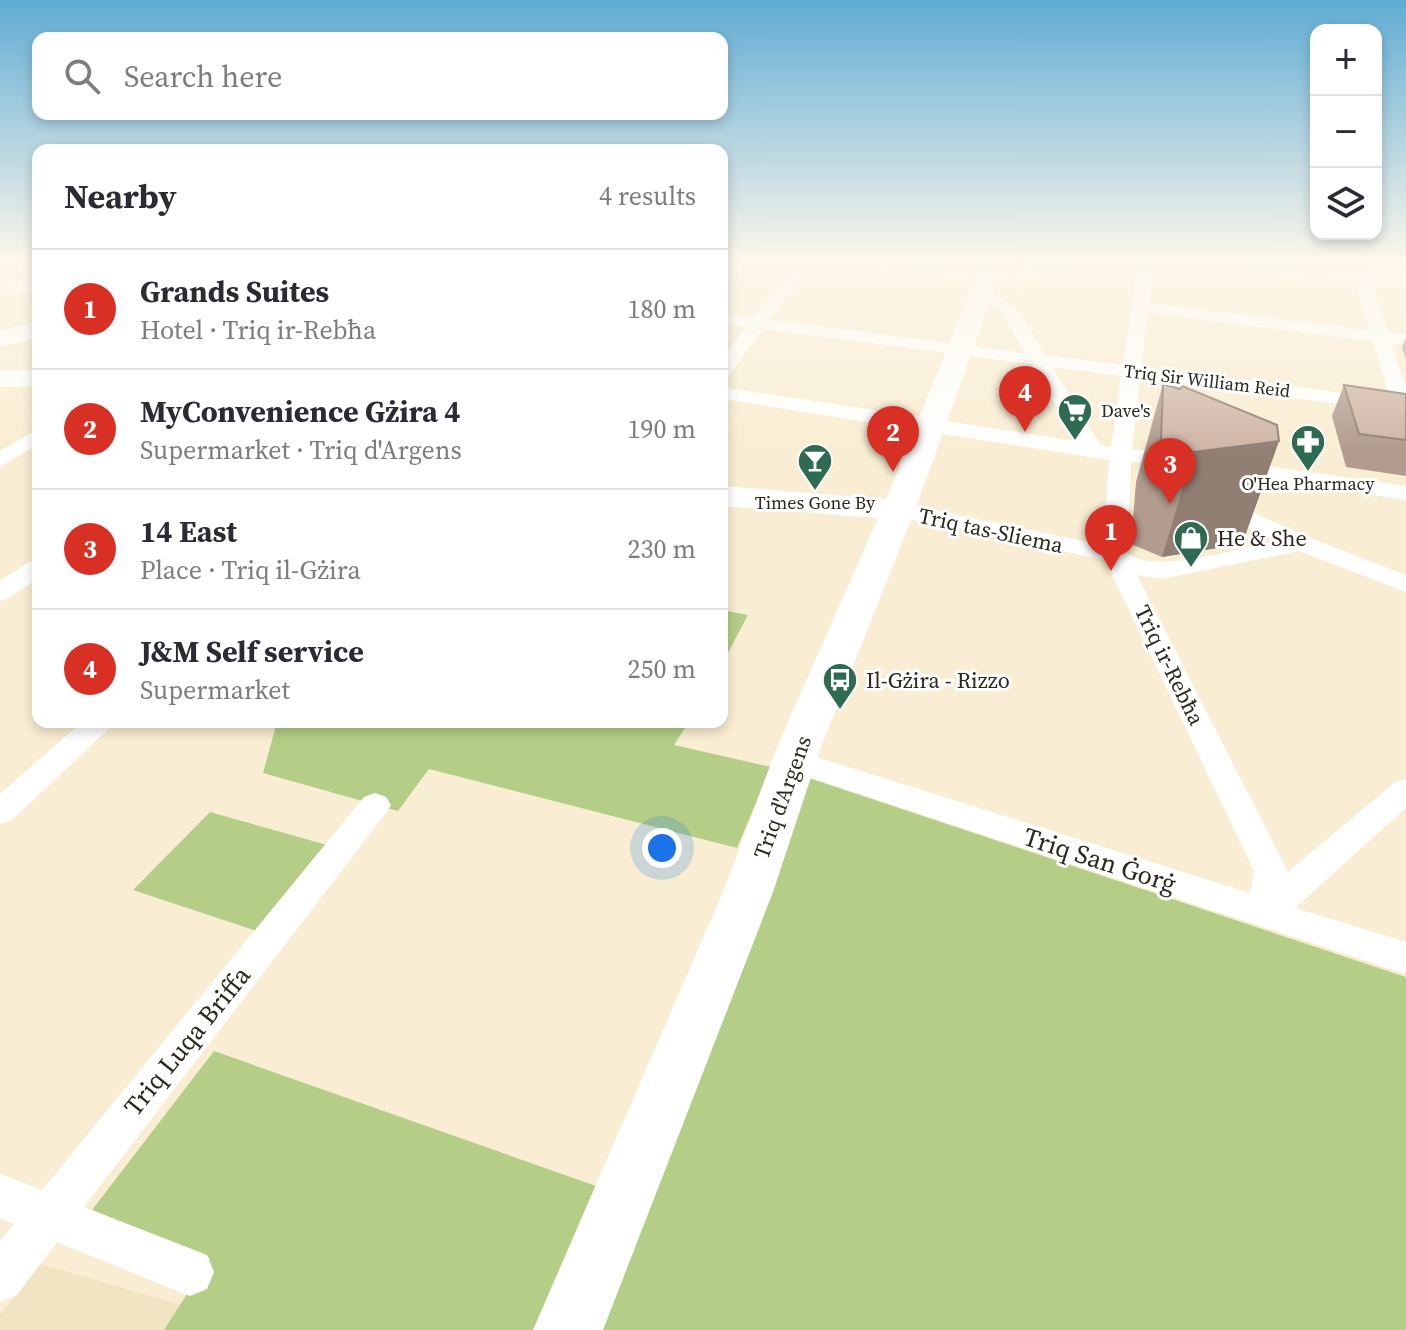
<!DOCTYPE html>
<meta charset="utf-8">
<style>
body{margin:0;font-family:"Source Serif 4",serif;background:#f7f7f7;color:#2b2b33}
.controls{position:absolute;right:24px;top:24px;display:grid;overflow:hidden;border-radius:16px;box-shadow:0 4px 12px #0003}
.controls button{width:72px;height:72px;display:grid;place-items:center;padding:0;border:0;border-bottom:2px solid #e1e1e2;background:#fff;color:#2b2b33;font:40px sans-serif}
.you{position:absolute;left:662px;top:848px;width:28px;height:28px;margin:-20px;border:6px solid #fff;border-radius:50%;background:#1a73e8;box-shadow:0 0 0 12px #1a73e833}
.badge{display:grid;place-items:center;width:52px;height:52px;border-radius:50%;background:#d93025;color:#fff;font-size:26px;font-weight:700}
.pin{position:absolute;translate:-50% -66px;filter:drop-shadow(0 2px 4px #0008)}
.pin::after{content:'';position:absolute;top:42px;width:28px;height:24px;background:inherit;clip-path:polygon(0 0,100% 0,50% 100%)}
.list{margin:0;padding:0;list-style:none}
h2{display:flex;justify-content:space-between;align-items:center;height:104px;margin:0;padding:0 32px;font-size:34px}
h2 small{font-size:26px;font-weight:400;color:#7c7c81}
.list li{display:grid;grid-template-columns:52px 1fr auto;gap:24px;align-items:center;box-sizing:border-box;height:120px;padding:0 32px;border-top:2px solid #e1e1e2}
.list b{display:block;font-size:30px;white-space:nowrap}
.list p{margin:0;font-size:26px;white-space:nowrap;color:#7c7c81}
.list em{font-size:26px;font-style:normal;color:#7c7c81}
.icon{flex:none;width:44px;height:44px;fill:none;stroke:currentColor;stroke-width:2;stroke-linecap:round;stroke-linejoin:round}
.map{position:relative;flex:none;width:1406px;height:1330px;overflow:hidden}
.search{position:absolute;background:#fff;box-shadow:0 4px 12px #0003;left:32px;top:32px;width:696px;height:88px;display:flex;align-items:center;gap:20px;box-sizing:border-box;padding:0 28px;border-radius:16px;color:#7c7c81;font-size:30px}
.panel{position:absolute;background:#fff;box-shadow:0 4px 12px #0003;left:32px;top:144px;width:696px;height:584px;border-radius:16px}
.map>svg:first-child{display:block}
</style>
<div class="map">
<svg width="1406" height="1330" viewBox="0 0 1406 1330">
<rect width="100%" height="100%" fill="#f9eed3"/>
<!-- built -->
<polygon fill="#f1e4c2" points="41,1264 181,1305 164,1330 0,1330 0,1315"/>
<!-- green -->
<g fill="#b5ce87">
<polygon points="722,610 748,615 722,664"/>
<polygon points="277,722 689,722 674,745 771,767 737,848 429,769 398,811 263,773"/>
<polygon points="809,778 1406,977 1406,1330 601,1330"/>
<polygon points="210,812 327,845 257,931 133,890"/>
<polygon points="214,1051 596,1186 536,1330 164,1330 210,1258 92,1210"/>
</g>
<g fill="none" stroke-linecap="round" stroke-linejoin="round">
<!-- minor -->
<g fill="#fff" fill-rule="evenodd">
<path d="M796,263h15l-41,57 255,33 -24,-43 -25,-9 -2,-3 2,-3c37,-8 53,35 69,60l78,10 15,-102h16l-5,40 220,27 -14,-48 -139,-14 -7,-5h54l89,10 -3,-10h16l3,11 38,4v10l-34,-4 16,48 18,3v10l-15,-2 15,45v37l-7,-2 -5,-12 -254,-33 -8,71 47,5 11,6 -11,6 -48,-4 -4,91c26,23 116,-6 150,-12l-66,-32 -3,-5 3,-5 8,-2 91,41 96,37v17l-107,-41 -138,28 -24,-4 151,297 107,-90 11,-3v29l-111,100 111,34v32l-623,-205 -5,-8 5,-8 11,-3 456,143 4,-22 -149,-311 -207,-43 -8,-2 -4,-5 4,-5 8,-2 205,42 6,-85 -387,-61v-12l355,54 -45,-77 -269,-35 -34,46 -7,2v-19l24,-31 -24,-3v-10l31,4zM1148,313l225,28 17,58 -249,-32zM1052,367l69,9 -10,71 -10,-2z"/>
<polygon points="874,263 926,263 990,270 1054,263 1107,263 1100,268 990,280 881,268"/>
<polygon points="38,279 38,289 0,296 0,286"/>
<polygon points="38,429 38,444 0,467 0,451"/>
<polygon points="1232,461 1406,486 1406,500 1224,473 1221,468"/>
<polygon points="38,560 38,578 9,598 0,601 0,581 29,562"/>
<polygon points="82,722 116,722 12,820 0,824 0,794"/>
<polygon points="375,793 386,797 391,805 386,813 84,1207 207,1255 214,1272 207,1289 190,1296 57,1242 17,1295 0,1302 0,1241 14,1224 0,1218 0,1174 42,1190 364,797"/>
</g>
<!-- secondary -->
<g fill="#fff" fill-rule="evenodd">
<polygon points="982,263 1004,263 915,510 821,747 773,892 603,1330 533,1330 723,892 777,747 878,518 722,506 722,486 886,499"/>
<polygon points="38,370 38,386 0,387 0,371"/>
</g>
<!-- trunk -->
<polygon fill="#fff" fill-rule="evenodd" points="38,321 38,337 0,347 0,331"/>
</g>
<!-- wall -->
<g fill="#b29c8f">
<polygon points="1406,337 1406,359 1402,347"/>
<polygon points="1163,384 1279,441 1242,544 1162,557 1131,544 1136,482"/>
<polygon points="1344,385 1406,394 1406,476 1346,467 1332,416"/>
</g>
<!-- shaded-wall -->
<polygon fill="#917f74" points="1279,441 1242,544 1162,557 1194,452"/>
<!-- building -->
<g fill="#cfb5a6" stroke="#917f74" stroke-width="2">
<polygon points="1163,384 1180,389 1182,386 1277,425 1279,441 1194,452 1161,440"/>
<polygon points="1344,385 1406,394 1406,440 1359,434"/>
</g>
<!-- sky -->
<linearGradient id="sky" x2="0" y2="1"><stop stop-color="#60acd4"/><stop offset="0.58" stop-color="#fcf7eb"/><stop offset="1" stop-color="#fcf7eb" stop-opacity="0"/></linearGradient>
<rect width="1406" height="450" fill="url(#sky)"/>
<!-- icons -->
<defs>
<symbol id="supermarket-pin" viewBox="-11 -11 22 30"><path d="M0 17L-7.5 6A9.5 9.5 0 1 1 7.5 6Z" fill="#2f6a53" stroke="#fff"/><path d="M-6-5.5h2.5l.6 2H6L4.5 2H-2.5L-4.4-4H-6ZM-1.5 3.2a1.3 1.3 0 1 0 .1 0ZM3 3.2a1.3 1.3 0 1 0 .1 0Z" fill="#fff"/></symbol>
<symbol id="pharmacy-pin" viewBox="-11 -11 22 30"><path d="M0 17L-7.5 6A9.5 9.5 0 1 1 7.5 6Z" fill="#2f6a53" stroke="#fff"/><path d="M-2-6h4v4h4v4h-4v4h-4v-4h-4v-4h4Z" fill="#fff"/></symbol>
<symbol id="bar-pin" viewBox="-11 -11 22 30"><path d="M0 17L-7.5 6A9.5 9.5 0 1 1 7.5 6Z" fill="#2f6a53" stroke="#fff"/><path d="M-6-5H6L.8 .8V4.5H3.5V6h-7V4.5H-.8V.8Z" fill="#fff"/></symbol>
<symbol id="shop-pin" viewBox="-11 -11 22 30"><path d="M0 17L-7.5 6A9.5 9.5 0 1 1 7.5 6Z" fill="#2f6a53" stroke="#fff"/><path d="M-5-2.5h2.3a2.7 3.5 0 0 1 5.4 0H5L5.5 6h-11ZM-1.5-2.5h3a1.5 2.3 0 0 0-3 0Z" fill="#fff"/></symbol>
<symbol id="bus-pin" viewBox="-11 -11 22 30"><path d="M0 17L-7.5 6A9.5 9.5 0 1 1 7.5 6Z" fill="#2f6a53" stroke="#fff"/><path d="M-5-6H5V4H4V6H2V4H-2V6H-4V4H-5ZM-3.5-4V0h7V-4ZM-3.5 1.2v1.5H-2V1.2ZM2 1.2v1.5H3.5V1.2Z" fill="#fff"/></symbol>
</defs>
<g fill-rule="evenodd">
<use href="#supermarket-pin" x="1055" y="391" width="40" height="54"/>
<use href="#pharmacy-pin" x="1288" y="422" width="40" height="54"/>
<use href="#bar-pin" x="795" y="441" width="40" height="54"/>
<use href="#shop-pin" x="1171" y="518" width="40" height="54"/>
<use href="#bus-pin" x="820" y="660" width="40" height="54"/>
</g>
<g text-anchor="middle" stroke-width="6" stroke-linejoin="round" paint-order="stroke">
<!-- far-street labels -->
<g font-size="18" fill="#2c281e" stroke="#fff">
<text transform="translate(1207 381) rotate(7)" y="6">Triq Sir William Reid</text>
</g>
<!-- far-poi labels -->
<g font-size="18" fill="#2c281e" stroke="#fff">
<text x="1101" y="417" text-anchor="start">Dave's</text>
<text x="1308" y="490">O'Hea Pharmacy</text>
<text x="815" y="509">Times Gone By</text>
</g>
<!-- street labels -->
<g font-size="22" fill="#2c281e" stroke="#fff">
<text transform="translate(991 530) rotate(12)" y="8">Triq tas-Sliema</text>
<text transform="translate(1170 665) rotate(64)" y="8">Triq ir-Rebħa</text>
<text transform="translate(782 797) rotate(-70)" y="8">Triq d'Argens</text>
</g>
<!-- poi labels -->
<g font-size="22" fill="#2c281e" stroke="#fff" text-anchor="start">
<text x="1217" y="546">He &amp; She</text>
<text x="866" y="688">Il-Gżira - Rizzo</text>
</g>
<!-- near-street labels -->
<g font-size="26" fill="#2c281e" stroke="#fff">
<text transform="translate(1100 860) rotate(18)" y="9">Triq San Ġorġ</text>
<text transform="translate(187 1041) rotate(-51)" y="9">Triq Luqa Briffa</text>
</g>
</g>
</svg>
<div class="controls">
<button>+</button>
<button>−</button>
<button><svg class="icon" aria-label="layers" viewBox="0 0 24 24"><path d="M12 4l9 5-9 5-9-5zM3 14l9 5 9-5"/></svg></button>
</div>
<div class="you"></div>
<div class="pin badge" style="left:1111px;top:571px">1</div>
<div class="pin badge" style="left:893px;top:472px">2</div>
<div class="pin badge" style="left:1170px;top:504px">3</div>
<div class="pin badge" style="left:1025px;top:432px">4</div>
<div class="search"><svg class="icon" aria-label="search" viewBox="0 0 24 24"><circle cx="10" cy="10" r="6"/><path d="M15 15l6 6"/></svg>Search here</div>
<section class="panel">
<h2>Nearby<small>4 results</small></h2>
<ul class="list">
<li><span class="badge">1</span><div><b>Grands Suites</b><p>Hotel · Triq ir-Rebħa</p></div><em>180 m</em></li>
<li><span class="badge">2</span><div><b>MyConvenience Gżira 4</b><p>Supermarket · Triq d'Argens</p></div><em>190 m</em></li>
<li><span class="badge">3</span><div><b>14 East</b><p>Place · Triq il-Gżira</p></div><em>230 m</em></li>
<li><span class="badge">4</span><div><b>J&amp;M Self service</b><p>Supermarket</p></div><em>250 m</em></li>
</ul>
</section>
</div>
